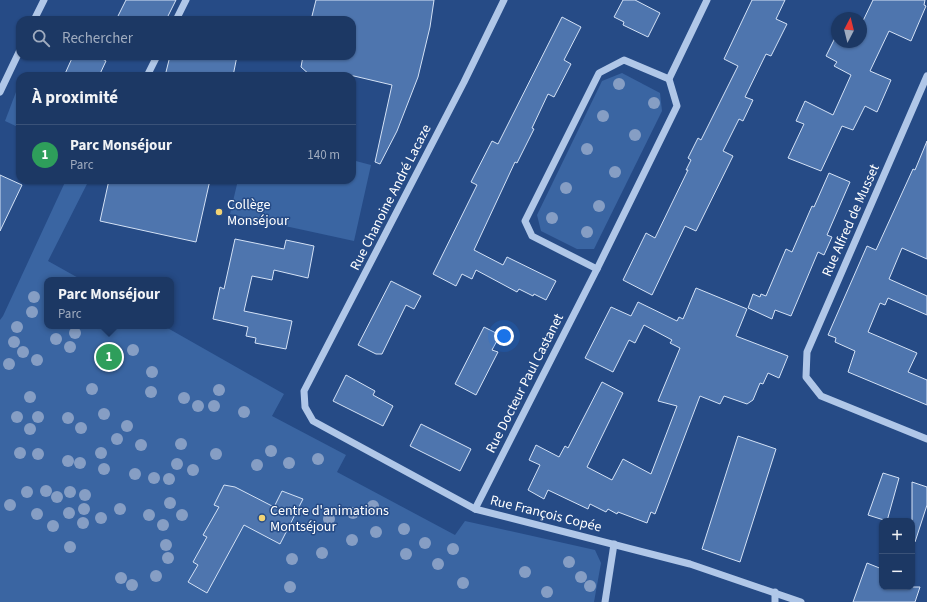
<!DOCTYPE html>
<html lang="fr">
<meta charset="utf-8">
<style>
body{margin:0;font-family:"Source Sans 3",sans-serif;background:#253f6a;color:#f1f3f6}
.controls{position:absolute;right:12px;bottom:12px;display:grid;overflow:hidden;border-radius:8px;box-shadow:0 1px 3px #0004}
.controls button{width:36px;height:36px;display:grid;place-items:center;padding:0;border:0;border-bottom:1px solid #3a5278;background:#1c3864;color:#f1f3f6;font:20px sans-serif}
.compass{position:absolute;left:831px;top:12px;width:36px;height:36px;border-radius:50%;background:#1c3864;box-shadow:0 1px 3px #0004;rotate:7deg}
.you{position:absolute;left:504px;top:336px;width:14px;height:14px;margin:-10px;border:3px solid #fff;border-radius:50%;background:#1a73e8;box-shadow:0 0 0 6px #1a73e833}
.badge{display:grid;place-items:center;width:26px;height:26px;border-radius:50%;background:#e69b98;color:#fff;font-size:13px;font-weight:700}
.pin{position:absolute;translate:-50% -50%;border:2px solid #fff;box-shadow:0 1px 4px #0006}
.popup{position:absolute;left:44px;top:277px;width:130px;height:52px;box-sizing:border-box;display:grid;place-content:center;border-radius:8px;background:#1c3864;filter:drop-shadow(0 1px 3px #0005);font-size:13px;white-space:nowrap;color:#a0acbf}
.popup b{font-size:15px;color:#f1f3f6}
.popup::after{content:'';position:absolute;left:50%;top:100%;margin-left:-8px;border:8px solid transparent;border-top-color:#1c3864}
.list{margin:0;padding:0;list-style:none}
h2{display:flex;justify-content:space-between;align-items:center;height:52px;margin:0;padding:0 16px;font-size:17px}
h2 small{font-size:13px;font-weight:400;color:#a0acbf}
.list li{display:grid;grid-template-columns:26px 1fr auto;gap:12px;align-items:center;box-sizing:border-box;height:60px;padding:0 16px;border-top:1px solid #3a5278}
.list b{display:block;font-size:15px;white-space:nowrap}
.list p{margin:0;font-size:13px;white-space:nowrap;color:#a0acbf}
.list em{font-size:13px;font-style:normal;color:#a0acbf}
.icon{flex:none;width:22px;height:22px;fill:none;stroke:currentColor;stroke-width:2;stroke-linecap:round;stroke-linejoin:round}
.map{position:relative;flex:none;width:927px;height:602px;overflow:hidden}
.search{position:absolute;background:#1c3864;box-shadow:0 1px 3px #0004;left:16px;top:16px;width:340px;height:44px;display:flex;align-items:center;gap:10px;box-sizing:border-box;padding:0 14px;border-radius:12px;color:#a0acbf;font-size:15px}
.panel{position:absolute;background:#1c3864;box-shadow:0 1px 3px #0004;left:16px;top:72px;width:340px;height:112px;border-radius:12px}
.map>svg:first-child{display:block}
</style>
<div class="map">
<svg width="927" height="602" viewBox="0 0 927 602">
<rect width="100%" height="100%" fill="#264b86"/>
<!-- green -->
<g fill="#3a65a2">
<polygon points="622,73 660,93 662,111 594,249 577,249 541,231 537,215 602,81"/>
<polygon points="16,92 20,94 20,128 5,121"/>
<polygon points="352,160 371,165 354,241 230,214 238,180 352,180"/>
<polygon points="66,180 89,180 48,261 82,280 47,280 47,326 164,326 284,394 272,416 346,455 337,472 455,535 465,521 595,550 601,563 594,602 0,602 0,320 3,316"/>
</g>
<!-- building -->
<g fill="#4e75ae" stroke="#d4e2f6">
<polygon points="126,0 176,0 166,20 116,20"/>
<polygon points="316,0 434,0 430,27 418,77 397,131 380,164 375,162 392,85 354,76 311,76 301,67 303,56 352,56 352,20 311,20"/>
<polygon points="623,0 635,0 660,13 648,37 623,25 624,22 614,17"/>
<polygon points="752,0 785,0 776,19 787,24 771,56 766,54 745,97 753,100 743,121 739,119 723,151 733,156 696,231 685,226 652,295 623,280 646,233 655,238 688,170 686,170 691,160 688,158 698,138 701,140 738,66 724,59"/>
<polygon points="873,0 925,0 924,5 926,6 911,41 889,31 870,71 891,80 877,112 865,106 853,130 842,126 821,171 788,158 804,124 796,121 805,101 833,115 851,75 834,66 837,62 826,56 837,34 837,42 861,42 861,25"/>
<polygon points="562,17 581,27 564,60 571,64 554,97 548,94 532,128 534,129 517,163 515,162 474,250 503,265 507,257 556,281 546,300 534,294 533,296 519,289 517,292 476,270 472,279 462,274 456,286 433,274 477,185 471,182 492,141 498,144"/>
<polygon points="73,56 97,56 106,61 99,76 64,76"/>
<polygon points="170,56 237,56 233,76 165,76"/>
<polygon points="927,141 927,259 902,248 889,279 927,296 927,315 888,298 885,305 880,303 868,332 917,353 908,372 927,380 927,405 848,372 855,351 835,342 836,338 828,335 867,246 876,250 913,169 915,170"/>
<polygon points="829,173 850,182 827,235 832,237 824,255 818,252 791,316 775,310 772,319 748,308 753,294 760,297 761,294 766,296 786,249 792,252 812,206 814,207"/>
<polygon points="0,175 22,185 0,231"/>
<polygon points="109,180 210,180 196,242 100,221"/>
<polygon points="235,239 284,249 286,240 314,246 308,278 274,270 272,280 252,276 244,311 292,321 286,349 255,343 256,338 246,336 248,327 213,319 220,287 224,289"/>
<polygon points="391,281 421,296 414,309 406,305 382,354 376,354 358,345"/>
<polygon points="696,288 747,309 736,336 788,356 779,378 768,373 763,384 760,383 753,400 747,404 724,396 720,404 700,396 655,514 651,512 647,523 618,512 617,514 608,509 606,512 590,504 588,509 548,490 544,499 528,490 540,465 529,460 536,445 559,457 565,446 568,448 602,382 623,393 587,467 612,480 623,459 651,474 677,406 658,401 680,348 670,343 672,340 644,325 635,343 629,340 613,372 585,358 611,307 631,316 638,302 677,321 679,317 683,319"/>
<polygon points="484,327 500,335 492,350 498,352 476,395 455,384"/>
<polygon points="346,375 375,391 373,395 393,406 383,426 333,401"/>
<polygon points="421,424 471,449 460,471 410,446"/>
<polygon points="738,436 776,449 740,562 702,549"/>
<polygon points="883,473 899,478 887,521 868,515"/>
<polygon points="912,482 927,487 927,505 915,542 912,542"/>
<polygon points="224,485 235,487 274,507 282,491 303,499 280,544 244,525 207,593 188,582 198,565 193,562 207,537 203,535 219,507 214,505"/>
<polygon points="867,563 882,569 882,587 920,587 915,602 853,602"/>
</g>
<g fill="none" stroke-linecap="round" stroke-linejoin="round">
<!-- minor -->
<g stroke="#b0c7e8" stroke-width="7">
<polyline points="504,0 464,82 304,391 305,407 313,421 475,509 690,564 801,602"/>
<polyline points="34,20 44,0"/>
<polyline points="176,20 186,0"/>
<polyline points="155,76 148,74 157,56"/>
<polyline points="927,76 807,352 806,377 821,396 927,439"/>
<polyline points="0,92 20,50"/>
<polyline points="597,269 532,236 525,221 599,73 624,60 669,79"/>
<polyline points="475,509 597,269 677,106 669,79 707,0"/>
<polyline points="605,602 614,544"/>
<polyline points="775,602 775,592"/>
</g>
</g>
<!-- trees -->
<g fill="#869ec4">
<circle cx="619" cy="84" r="6"/>
<circle cx="654" cy="103" r="6"/>
<circle cx="603" cy="116" r="6"/>
<circle cx="635" cy="135" r="6"/>
<circle cx="587" cy="149" r="6"/>
<circle cx="615" cy="172" r="6"/>
<circle cx="566" cy="188" r="6"/>
<circle cx="599" cy="206" r="6"/>
<circle cx="552" cy="218" r="6"/>
<circle cx="587" cy="232" r="6"/>
<circle cx="34" cy="297" r="6"/>
<circle cx="32" cy="312" r="6"/>
<circle cx="17" cy="327" r="6"/>
<circle cx="75" cy="333" r="6"/>
<circle cx="56" cy="339" r="6"/>
<circle cx="14" cy="342" r="6"/>
<circle cx="70" cy="347" r="6"/>
<circle cx="133" cy="350" r="6"/>
<circle cx="23" cy="352" r="6"/>
<circle cx="103" cy="354" r="6"/>
<circle cx="37" cy="360" r="6"/>
<circle cx="9" cy="364" r="6"/>
<circle cx="152" cy="372" r="6"/>
<circle cx="92" cy="389" r="6"/>
<circle cx="219" cy="390" r="6"/>
<circle cx="151" cy="392" r="6"/>
<circle cx="30" cy="397" r="6"/>
<circle cx="184" cy="398" r="6"/>
<circle cx="198" cy="406" r="6"/>
<circle cx="214" cy="406" r="6"/>
<circle cx="244" cy="412" r="6"/>
<circle cx="104" cy="414" r="6"/>
<circle cx="17" cy="417" r="6"/>
<circle cx="38" cy="417" r="6"/>
<circle cx="68" cy="418" r="6"/>
<circle cx="127" cy="426" r="6"/>
<circle cx="81" cy="428" r="6"/>
<circle cx="30" cy="429" r="6"/>
<circle cx="117" cy="439" r="6"/>
<circle cx="181" cy="444" r="6"/>
<circle cx="141" cy="445" r="6"/>
<circle cx="271" cy="451" r="6"/>
<circle cx="20" cy="453" r="6"/>
<circle cx="101" cy="453" r="6"/>
<circle cx="38" cy="454" r="6"/>
<circle cx="216" cy="454" r="6"/>
<circle cx="318" cy="459" r="6"/>
<circle cx="68" cy="461" r="6"/>
<circle cx="80" cy="463" r="6"/>
<circle cx="289" cy="463" r="6"/>
<circle cx="177" cy="464" r="6"/>
<circle cx="257" cy="465" r="6"/>
<circle cx="104" cy="469" r="6"/>
<circle cx="193" cy="470" r="6"/>
<circle cx="135" cy="474" r="6"/>
<circle cx="154" cy="478" r="6"/>
<circle cx="169" cy="479" r="6"/>
<circle cx="46" cy="491" r="6"/>
<circle cx="27" cy="492" r="6"/>
<circle cx="70" cy="492" r="6"/>
<circle cx="85" cy="495" r="6"/>
<circle cx="57" cy="497" r="6"/>
<circle cx="170" cy="503" r="6"/>
<circle cx="10" cy="505" r="6"/>
<circle cx="373" cy="506" r="6"/>
<circle cx="84" cy="509" r="6"/>
<circle cx="120" cy="509" r="6"/>
<circle cx="69" cy="513" r="6"/>
<circle cx="353" cy="513" r="6"/>
<circle cx="37" cy="514" r="6"/>
<circle cx="149" cy="515" r="6"/>
<circle cx="182" cy="515" r="6"/>
<circle cx="101" cy="518" r="6"/>
<circle cx="329" cy="519" r="6"/>
<circle cx="83" cy="523" r="6"/>
<circle cx="163" cy="525" r="6"/>
<circle cx="53" cy="526" r="6"/>
<circle cx="404" cy="529" r="6"/>
<circle cx="376" cy="532" r="6"/>
<circle cx="352" cy="540" r="6"/>
<circle cx="425" cy="543" r="6"/>
<circle cx="166" cy="545" r="6"/>
<circle cx="70" cy="547" r="6"/>
<circle cx="453" cy="549" r="6"/>
<circle cx="322" cy="553" r="6"/>
<circle cx="406" cy="554" r="6"/>
<circle cx="168" cy="558" r="6"/>
<circle cx="292" cy="559" r="6"/>
<circle cx="569" cy="562" r="6"/>
<circle cx="438" cy="564" r="6"/>
<circle cx="525" cy="572" r="6"/>
<circle cx="156" cy="576" r="6"/>
<circle cx="581" cy="577" r="6"/>
<circle cx="121" cy="578" r="6"/>
<circle cx="463" cy="583" r="6"/>
<circle cx="132" cy="585" r="6"/>
<circle cx="590" cy="586" r="6"/>
<circle cx="290" cy="587" r="6"/>
<circle cx="547" cy="592" r="6"/>
</g>
<!-- markers -->
<g fill="#f2d375" stroke="#264b86" stroke-width="1.5">
<circle cx="219" cy="212" r="4"/>
<circle cx="262" cy="518" r="4"/>
</g>
<g text-anchor="middle" stroke-width="3" stroke-linejoin="round" paint-order="stroke">
<!-- street labels -->
<g font-size="14" fill="#fff" stroke="#264b86">
<text transform="translate(390 197) rotate(-63)" y="5">Rue Chanoine André Lacaze</text>
<text transform="translate(850 220) rotate(-66)" y="5">Rue Alfred de Musset</text>
<text transform="translate(524 383) rotate(-63)" y="5">Rue Docteur Paul Castanet</text>
<text transform="translate(546 513) rotate(14)" y="5">Rue François Copée</text>
</g>
<!-- poi labels -->
<g font-size="14" fill="#fff" stroke="#264b86" text-anchor="start">
<text x="227" y="209">Collège<tspan x="227" dy="16">Monséjour</tspan></text>
<text x="270" y="515">Centre d'animations<tspan x="270" dy="16">Montséjour</tspan></text>
</g>
</g>
</svg>
<div class="controls">
<button>+</button>
<button>−</button>
</div>
<svg class="compass" viewBox="-18 -18 36 36"><path d="M0-13l5 13h-10z" fill="#e53935"/><path d="M0 13l5-13h-10z" fill="#a0acbf"/></svg>
<div class="you"></div>
<div class="pin badge" style="left:109px;top:357px;background:#2e9e5b">1</div>
<div class="popup"><b>Parc Monséjour</b>Parc</div>
<div class="search"><svg class="icon" aria-label="search" viewBox="0 0 24 24"><circle cx="10" cy="10" r="6"/><path d="M15 15l6 6"/></svg>Rechercher</div>
<section class="panel">
<h2>À proximité<small></small></h2>
<ul class="list">
<li><span class="badge" style="background:#2e9e5b">1</span><div><b>Parc Monséjour</b><p>Parc</p></div><em>140 m</em></li>
</ul>
</section>
</div>
